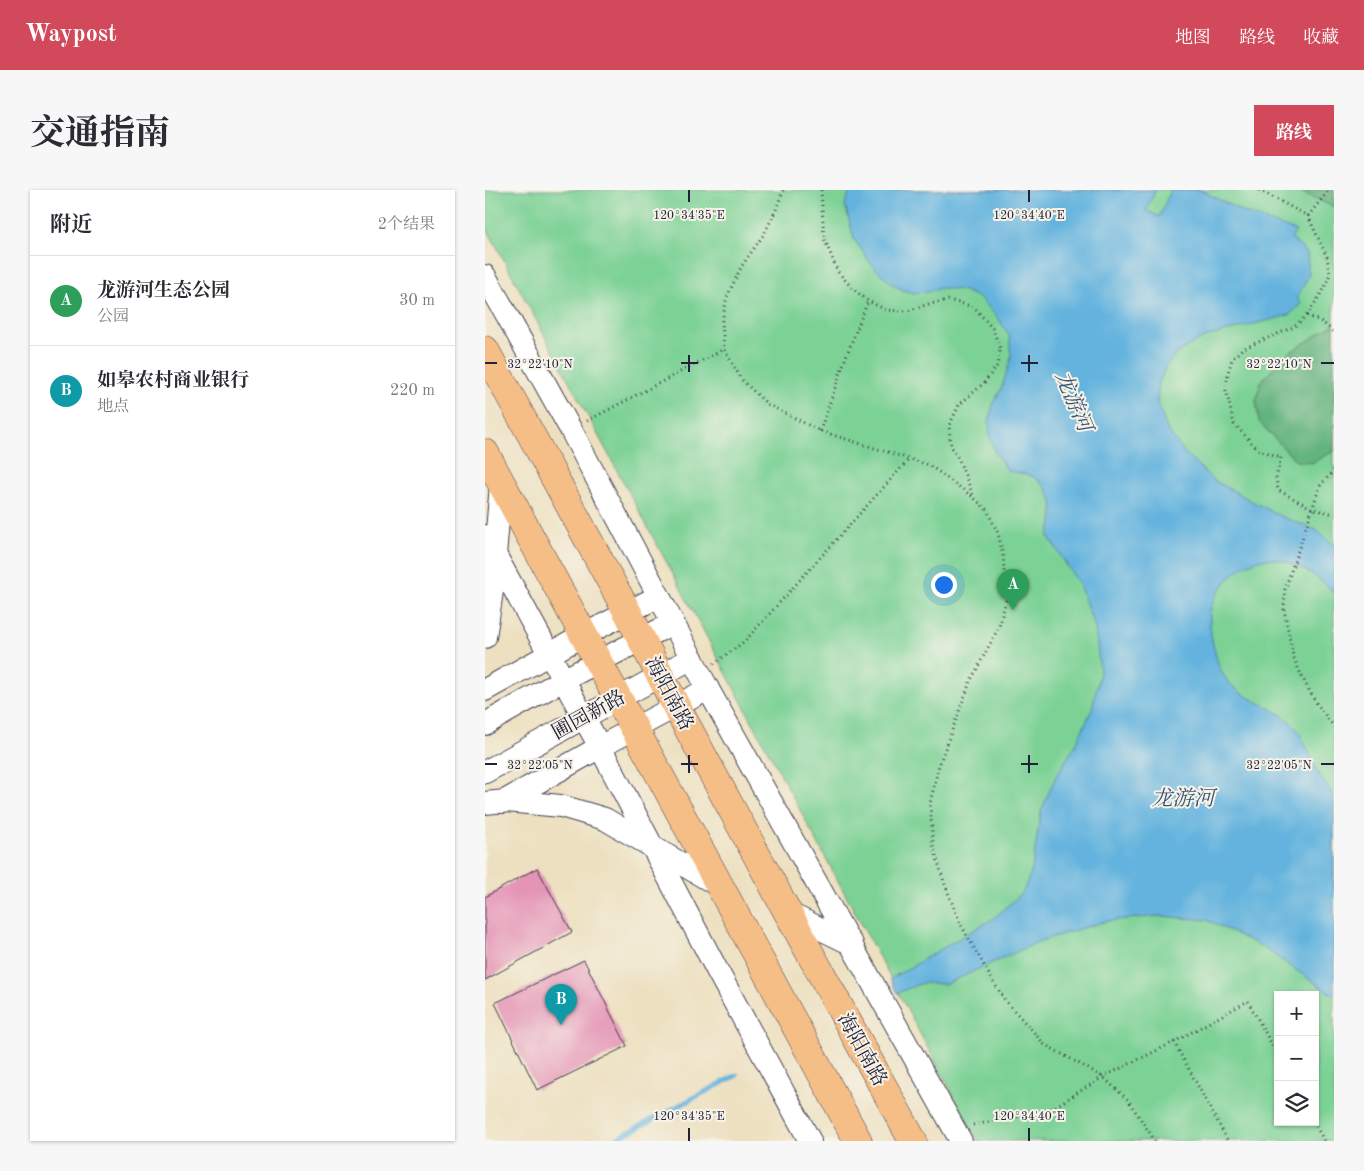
<!DOCTYPE html>
<html lang="zh">
<meta charset="utf-8">
<style>
body{margin:0;font-family:"Old Standard TT","Noto Serif SC",serif;background:#f7f7f7;color:#2b2b33}
.controls{position:absolute;right:15px;bottom:15px;display:grid;overflow:hidden;border-radius:0px;box-shadow:0 1px 4px #0004}
.controls button{width:45px;height:45px;display:grid;place-items:center;padding:0;border:0;border-bottom:1px solid #e1e1e2;background:#fff;color:#2b2b33;font:25px sans-serif}
.you{position:absolute;left:458px;top:394px;width:18px;height:18px;margin:-12px;border:4px solid #fff;border-radius:50%;background:#1a73e8;box-shadow:0 0 0 8px #1a73e833}
.badge{display:grid;place-items:center;width:32px;height:32px;border-radius:50%;background:#d1495b;color:#fff;font-size:16px;font-weight:700}
.pin{position:absolute;translate:-50% -41px;filter:drop-shadow(0 1px 2px #0008)}
.pin::after{content:'';position:absolute;top:26px;width:18px;height:15px;background:inherit;clip-path:polygon(0 0,100% 0,50% 100%)}
.list{margin:0;padding:0;list-style:none}
h2{display:flex;justify-content:space-between;align-items:center;height:65px;margin:0;padding:0 20px;font-size:21px}
h2 small{font-size:16px;font-weight:400;color:#7c7c81}
.list li{display:grid;grid-template-columns:32px 1fr auto;gap:15px;align-items:center;box-sizing:border-box;height:90px;padding:0 20px;border-top:1px solid #e1e1e2}
.list b{display:block;font-size:19px;white-space:nowrap}
.list p{margin:0;font-size:16px;white-space:nowrap;color:#7c7c81}
.list em{font-size:16px;font-style:normal;color:#7c7c81}
.icon{flex:none;width:28px;height:28px;fill:none;stroke:currentColor;stroke-width:2;stroke-linecap:round;stroke-linejoin:round}
.map{position:relative;flex:none;width:849px;height:951px;overflow:hidden;border-radius:0px}
header{display:flex;align-items:center;gap:30px;box-sizing:border-box;height:70px;padding:0 25px;background:#d1495b;color:#fff}
header strong{font-size:24px}
nav{display:flex;gap:28px;margin-inline-start:auto;font-size:18px}
.intro{display:flex;align-items:center;justify-content:space-between;box-sizing:border-box;height:120px;padding:0 30px}
h1{margin:0;font-size:35px}
.button{padding:12px 22px;border-radius:0px;background:#d1495b;color:#fff;font-size:18px;font-weight:700}
main{display:flex;gap:30px;padding:0 30px}
aside{flex:1;background:#fff;border-radius:0px;box-shadow:0 1px 4px #0004}
.map>svg:first-child{display:block}
</style>
<header>
<strong>Waypost</strong>
<nav><a>地图</a><a>路线</a><a>收藏</a></nav>
</header>
<div class="intro"><h1>交通指南</h1><a class="button">路线</a></div>
<main>
<aside>
<h2>附近<small>2个结果</small></h2>
<ul class="list">
<li><span class="badge" style="background:#2e9e5b">A</span><div><b>龙游河生态公园</b><p>公园</p></div><em>30 m</em></li>
<li><span class="badge" style="background:#0f9aa8">B</span><div><b>如皋农村商业银行</b><p>地点</p></div><em>220 m</em></li>
</ul>
</aside>
<div class="map">
<svg width="849" height="951" viewBox="0 0 849 951">
<rect width="100%" height="100%" fill="#f7f3e8"/>
<filter id="ink" filterUnits="userSpaceOnUse"><feTurbulence type="fractalNoise" baseFrequency=".02" numOctaves="2"/><feDisplacementMap in="SourceGraphic" scale="10" xChannelSelector="R" yChannelSelector="G"/><feConvolveMatrix kernelMatrix="1 2 1 2 8 2 1 2 1" color-interpolation-filters="sRGB"/></filter>
<filter id="wash" filterUnits="userSpaceOnUse"><feTurbulence type="fractalNoise" baseFrequency=".0096" numOctaves="4" result="noise"/><feDisplacementMap in="SourceGraphic" scale="20" xChannelSelector="R" yChannelSelector="G"/><feGaussianBlur stdDeviation="1.12" result="paint"/><feColorMatrix in="noise" values="0 0 0 0 0 0 0 0 0 0 0 0 0 0 0 0 0 1.4 0 .05"/><feComposite in="paint" operator="in"/></filter>
<g filter="url(#wash)">
<rect width="100%" height="100%" fill="#ede0c0"/>
<!-- green -->
<path fill="#7bd195" stroke="#4e7a68" fill-rule="evenodd" d="M0,0h849v951h-356l-493,-916zM793,805h37v127h-37z"/>
<!-- forest -->
<g fill="#64b37e" stroke="#436a5c">
<polygon points="812,0 849,0 849,17"/>
<polygon points="849,134 849,261 827,273 811,271 774,232 771,211 776,191 802,164"/>
</g>
<!-- water -->
<path fill="#63b3de" stroke="#426a8c" d="M365,0h306l-10,20 13,7 12,-27h30l42,22 53,19 -5,7 16,15 2,22 -12,23 4,6 -12,11 -83,22 -19,10 -12,8 -9,12 -7,15 -2,21 11,28 17,22 28,27 65,35 38,15 18,15v48c-13,-16 -48,-37 -70,-34 -22,3 -45,25 -52,46 -6,15 2,48 8,63 13,34 56,34 76,60 11,14 15,34 24,48 4,7 9,13 14,18v202l-73,-50 -54,-26 -47,-4 -54,5 -66,20 -94,43 -24,-1 -25,10 -7,-14 104,-61 29,-26 9,-22 9,-59 15,-35 20,-32 16,-35 8,-37 -5,-44 -16,-44 -31,-48c8,-21 8,-44 -13,-58 -7,-5 -18,-5 -27,-7l-13,-18 -5,-17 -1,-14 4,-18 9,-17 9,-29 -2,-23 -11,-17 -18,-20 -18,-8 -21,-2 -13,4 -14,1 -11,-3 -11,-6 -20,-19 -18,-26 -9,-34z"/>
<g fill="none" stroke-linecap="round" stroke-linejoin="round">
<!-- stream -->
<polyline stroke="#63b3de" stroke-width="5" points="127,951 252,885"/>
</g>
<g id="blocks">
<!-- building -->
<g fill="#e494b5">
<polygon points="52,678 87,742 0,790 0,707"/>
<polygon points="99,770 142,856 52,900 10,813"/>
</g>
</g>
</g>
<g filter="url(#ink)">
<use href="#blocks" fill-opacity="0" stroke="#403e4f" stroke-width="1"/>
<g fill="none" stroke-linecap="round" stroke-linejoin="round">
<defs>
<g id="minor">
<polyline points="0,86 86,240 223,499 476,951"/>
<polyline points="0,346 115,557 233,782 325,951"/>
<polyline points="0,447 7,401 16,294"/>
<polyline points="0,500 99,445 174,406"/>
<polyline points="0,534 78,490 188,433"/>
<polyline points="0,582 207,468"/>
<polyline points="18,612 115,557 223,499"/>
<polyline points="0,613 21,611 76,616 120,629 236,697"/>
<polyline points="303,723 367,754"/>
</g>
<g id="major">
<polyline points="0,160 143,423 191,516 303,723 428,951"/>
<polyline points="0,263 373,951"/>
</g>
</defs>
<!-- minor casing -->
<use href="#minor" stroke="#403e4f" stroke-width="24"/>
<!-- major casing -->
<use href="#major" stroke="#403e4f" stroke-width="29"/>
<!-- path -->
<g stroke="#403e4f" stroke-width="3" stroke-dasharray="1 4" stroke-linecap="butt">
<polyline points="298,0 291,20 279,44 256,77 242,107 237,131 239,159 257,190 282,214 335,241 444,275 488,307 502,320 513,343 518,365 521,410 514,437 485,492 454,575 445,613 448,655 460,695 475,733 509,793 520,810 559,854 618,887 643,910 670,951"/>
<polyline points="336,0 339,48 353,82 368,99 383,111 401,120 422,121 444,114 464,110 489,117 508,139 515,159 512,176 499,193 474,215 464,236 466,256 474,270 488,305"/>
<polyline points="774,0 823,26 842,67 845,84 839,99 822,125 809,137 757,159 747,169 743,183 741,200 749,234 774,260 796,267 791,288 793,300 828,319 849,324"/>
<polyline points="823,26 844,0"/>
<polyline points="822,125 837,132 849,142"/>
<polyline points="102,231 239,159"/>
<polyline points="335,241 362,164 383,111"/>
<polyline points="849,280 835,296 800,399 799,419 808,466 817,487 830,511 849,537"/>
<polyline points="229,474 260,451 425,268"/>
<polyline points="689,852 743,951"/>
<polyline points="829,932 839,951"/>
<polyline points="488,935 563,921 618,887 689,852 763,811 793,866"/>
</g>
<!-- minor -->
<use href="#minor" stroke="#fff" stroke-width="22"/>
<!-- major -->
<use href="#major" stroke="#f6be87" stroke-width="28"/>
</g>
</g>
<!-- ticks -->
<path fill="none" stroke="#22223b" stroke-width="2" d="M204,0v12M544,0v12M204,165v17M544,165v17M0,173h12M196,173h17M536,173h17M836,173h13M204,565v18M544,565v18M0,574h12M196,574h17M536,574h17M836,574h13M204,938v13M544,938v13"/>
<g text-anchor="middle" stroke-width="4" stroke-linejoin="round" paint-order="stroke">
<!-- street labels -->
<g font-size="20" fill="#22223b" stroke="#f7f3e8">
<text transform="translate(185 503) rotate(62)" y="7">海阳南路</text>
<text transform="translate(103 524) rotate(-29)" y="7">圃园新路</text>
<text transform="translate(378 859) rotate(61)" y="7">海阳南路</text>
</g>
<!-- water labels -->
<g font-size="21" font-style="italic" fill="#395574" stroke="#f7f3e8">
<text transform="translate(589 211) rotate(67)" y="7">龙游河</text>
<text x="698" y="615">龙游河</text>
</g>
</g>
<g font-size="12" text-anchor="middle" fill="#22223b" stroke="#f7f3e8" stroke-width="4" stroke-linejoin="round" paint-order="stroke">
<text x="204" y="29">120°34'35"E</text>
<text x="544" y="29">120°34'40"E</text>
<text x="55" y="178">32°22'10"N</text>
<text x="794" y="178">32°22'10"N</text>
<text x="55" y="579">32°22'05"N</text>
<text x="794" y="579">32°22'05"N</text>
<text x="204" y="930">120°34'35"E</text>
<text x="544" y="930">120°34'40"E</text>
</g>
</svg>
<div class="controls">
<button>+</button>
<button>−</button>
<button><svg class="icon" aria-label="layers" viewBox="0 0 24 24"><path d="M12 4l9 5-9 5-9-5zM3 14l9 5 9-5"/></svg></button>
</div>
<div class="you"></div>
<div class="pin badge" style="left:528px;top:420px;background:#2e9e5b">A</div>
<div class="pin badge" style="left:76px;top:835px;background:#0f9aa8">B</div>
</div>
</main>
